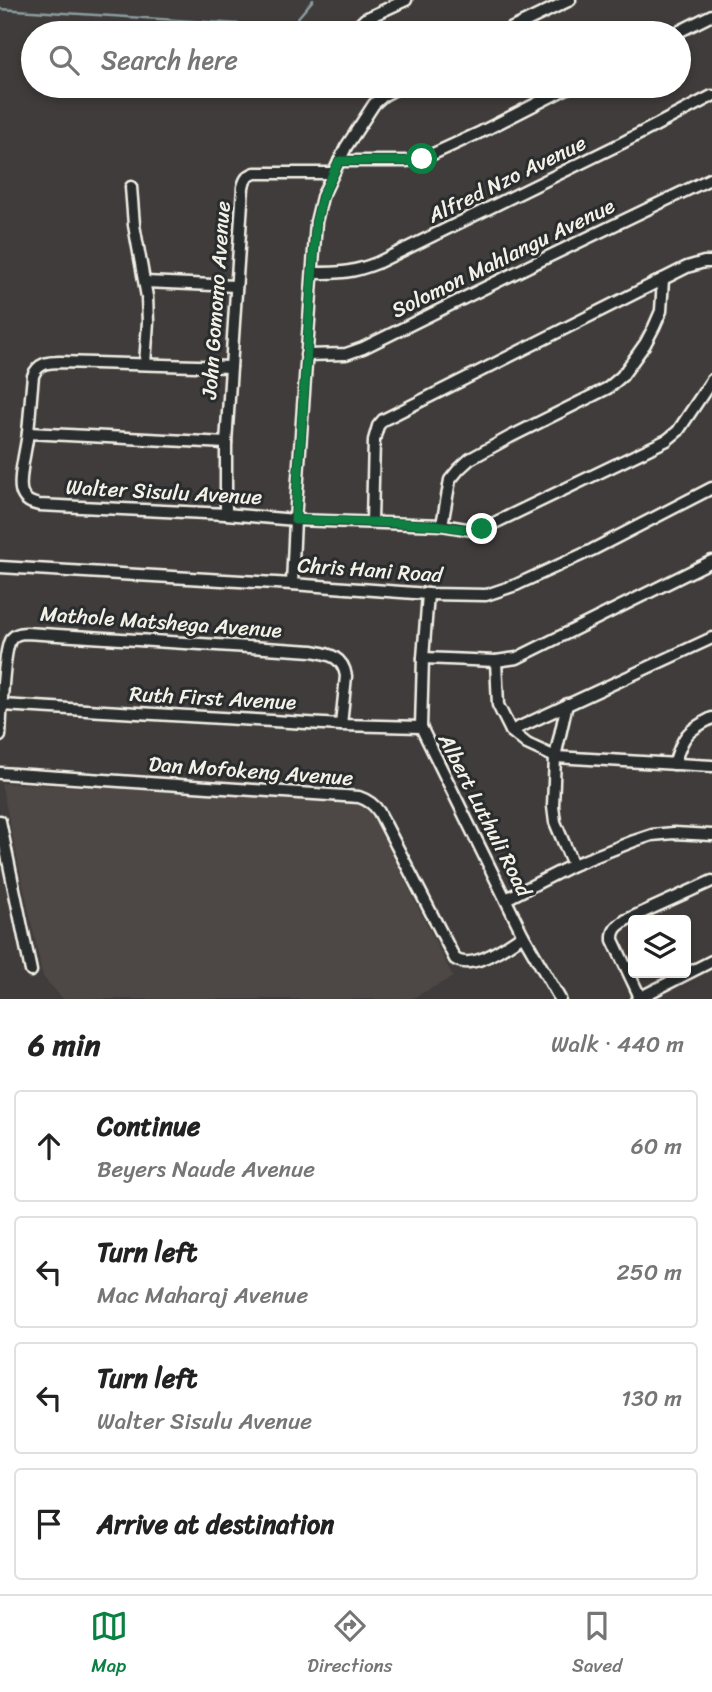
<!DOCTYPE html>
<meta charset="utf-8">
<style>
body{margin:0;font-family:Sriracha,sans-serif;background:#f2f2f2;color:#222}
.controls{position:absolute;right:21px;bottom:21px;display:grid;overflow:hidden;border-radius:7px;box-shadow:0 4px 10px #0003}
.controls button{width:63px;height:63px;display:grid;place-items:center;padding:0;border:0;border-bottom:2px solid #e0e0e0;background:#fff;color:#222;font:35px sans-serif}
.stop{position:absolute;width:21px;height:21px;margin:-16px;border:5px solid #0b8043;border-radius:50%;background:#fff}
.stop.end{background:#0b8043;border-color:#fff;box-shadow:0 2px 7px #0008}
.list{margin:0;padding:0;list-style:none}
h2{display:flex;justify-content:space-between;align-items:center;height:91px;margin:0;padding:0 28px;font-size:30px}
h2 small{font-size:23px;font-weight:400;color:#767676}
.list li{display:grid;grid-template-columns:46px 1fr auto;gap:21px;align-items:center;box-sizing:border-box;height:112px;margin:0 14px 14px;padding:0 14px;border:2px solid #e0e0e0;border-radius:7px}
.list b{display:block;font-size:26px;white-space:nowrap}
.list p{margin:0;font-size:23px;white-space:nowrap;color:#767676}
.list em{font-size:23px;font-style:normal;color:#767676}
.icon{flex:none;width:38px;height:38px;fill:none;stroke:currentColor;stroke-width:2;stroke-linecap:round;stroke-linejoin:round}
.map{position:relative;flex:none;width:712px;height:999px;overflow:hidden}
.search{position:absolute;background:#fff;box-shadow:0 4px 10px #0003;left:21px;right:21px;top:21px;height:77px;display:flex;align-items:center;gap:18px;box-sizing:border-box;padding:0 24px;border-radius:38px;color:#767676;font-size:26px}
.sheet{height:595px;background:#fff}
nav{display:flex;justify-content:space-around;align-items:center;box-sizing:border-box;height:98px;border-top:2px solid #e0e0e0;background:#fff;font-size:19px;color:#767676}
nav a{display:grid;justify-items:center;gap:4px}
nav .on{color:#0b8043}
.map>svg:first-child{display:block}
</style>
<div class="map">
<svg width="712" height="999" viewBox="0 0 712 999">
<rect width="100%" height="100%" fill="#3f3c3b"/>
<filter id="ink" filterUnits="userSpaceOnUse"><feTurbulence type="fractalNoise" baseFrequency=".0143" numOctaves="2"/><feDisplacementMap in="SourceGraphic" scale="14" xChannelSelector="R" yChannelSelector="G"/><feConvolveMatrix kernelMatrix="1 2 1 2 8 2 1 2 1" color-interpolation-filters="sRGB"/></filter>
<g filter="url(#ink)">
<!-- built -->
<polygon fill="#4e4744" points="1,783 365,801 453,977 411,999 63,999 43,977"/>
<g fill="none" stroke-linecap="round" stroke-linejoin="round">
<!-- stream -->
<polyline stroke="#8c9c9e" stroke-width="2.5" points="0,9 290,27 313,0"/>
<defs>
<g id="minor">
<polyline points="356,33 357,27 365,19 406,0"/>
<polyline points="502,33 570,0"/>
<polyline points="676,33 712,15"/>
<polyline points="379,86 384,95"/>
<polyline points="339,161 406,161 422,159 481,132 571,86"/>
<polyline points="131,187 134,225 147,297 148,322 145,364"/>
<path d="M313,273c26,0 39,0 64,-10l245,-120 90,-47"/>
<polyline points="145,282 236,286"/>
<polyline points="306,355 346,354 363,348 529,266 712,178"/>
<path d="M231,367l-171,-5c-12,0 -22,1 -27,14 -2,18 -3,37 -5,56 -1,14 -11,49 -6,61 3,8 9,10 17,12l187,9 69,6 147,5 30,5 10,-1 185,-89 11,-9 34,-51"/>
<polyline points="28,433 226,443"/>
<path d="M226,514v-71l17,-256c2,-8 4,-11 12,-14h77"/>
<polyline points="372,521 374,440 378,426 383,420 687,267 704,262 712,262"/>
<polyline points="442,525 450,480 459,469 470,459 510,437 608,388 622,376 645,344 654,327 661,311 663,279"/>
<polyline points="0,567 292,584 428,594 486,595 516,585 592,550 712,488"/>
<polyline points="292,584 295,520 316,222 322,197 346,147 374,104 384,95 401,86"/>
<polyline points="428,594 423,658 421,727 523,935 560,999"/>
<polyline points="423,658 496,661 517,658 712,561"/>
<polyline points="496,661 498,705 511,731 527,744 555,757 712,766"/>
<polyline points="567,704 555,757 553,806 555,822 573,865"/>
<polyline points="2,705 341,725 421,727"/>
<polyline points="511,731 712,638"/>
<path d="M0,736c1,-17 3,-86 11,-97 4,-5 9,-6 15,-6l286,18c18,3 31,6 34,25l-5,49"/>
<path d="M674,764c9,-28 12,-33 38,-46"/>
<path d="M0,773l359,24c9,3 15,7 20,15l76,147c19,12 51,-13 68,-24"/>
<polyline points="0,821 31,971"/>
<polyline points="506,899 573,865 634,841 652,835 674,833 712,835"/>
<path d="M640,997l-27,-57c-1,-11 5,-14 13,-20l86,-39"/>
<polyline points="637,999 712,961"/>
</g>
</defs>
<!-- minor casing -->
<use href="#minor" stroke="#f4f1e8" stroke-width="15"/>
<!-- minor -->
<use href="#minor" stroke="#2a2d2e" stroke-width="10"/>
</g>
</g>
<g fill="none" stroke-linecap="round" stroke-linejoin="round" filter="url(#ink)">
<!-- route -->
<path stroke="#0b8043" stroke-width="9" d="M422,159l-16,2h-67l-17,36 -6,25 -21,298c46,1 92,2 138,5 17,1 33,6 49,4"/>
</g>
<g text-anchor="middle" stroke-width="6" stroke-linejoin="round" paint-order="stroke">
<!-- street labels -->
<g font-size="21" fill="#f4f1e8" stroke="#2a2d2e">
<text transform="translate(507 179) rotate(-26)" y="7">Alfred Nzo Avenue</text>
<text transform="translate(503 258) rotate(-26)" y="7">Solomon Mahlangu Avenue</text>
<text transform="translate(216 300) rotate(-86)" y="7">John Gomomo Avenue</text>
<text transform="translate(164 492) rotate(3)" y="7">Walter Sisulu Avenue</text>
<text transform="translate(370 570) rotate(4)" y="7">Chris Hani Road</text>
<text transform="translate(161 622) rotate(4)" y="7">Mathole Matshega Avenue</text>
<text transform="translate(213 698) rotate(3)" y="7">Ruth First Avenue</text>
<text transform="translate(251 771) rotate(4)" y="7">Dan Mofokeng Avenue</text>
<text transform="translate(485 815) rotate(63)" y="7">Albert Luthuli Road</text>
</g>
</g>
</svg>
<div class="controls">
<button><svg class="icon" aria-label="layers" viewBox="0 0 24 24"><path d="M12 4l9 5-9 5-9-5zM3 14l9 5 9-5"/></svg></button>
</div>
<div class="stop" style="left:422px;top:159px"></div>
<div class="stop end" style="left:482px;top:529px"></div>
<div class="search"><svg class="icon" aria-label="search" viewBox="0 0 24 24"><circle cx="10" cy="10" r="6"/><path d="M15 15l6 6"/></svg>Search here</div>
</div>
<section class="sheet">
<h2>6 min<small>Walk · 440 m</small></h2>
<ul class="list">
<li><svg class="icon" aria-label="ahead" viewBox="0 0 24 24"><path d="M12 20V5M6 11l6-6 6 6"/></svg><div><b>Continue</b><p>Beyers Naude Avenue</p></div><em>60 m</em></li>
<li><svg class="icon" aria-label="left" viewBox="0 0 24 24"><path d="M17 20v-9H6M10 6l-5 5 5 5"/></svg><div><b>Turn left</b><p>Mac Maharaj Avenue</p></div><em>250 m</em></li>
<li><svg class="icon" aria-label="left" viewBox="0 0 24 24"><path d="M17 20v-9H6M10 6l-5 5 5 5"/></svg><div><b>Turn left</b><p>Walter Sisulu Avenue</p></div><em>130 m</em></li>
<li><svg class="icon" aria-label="arrive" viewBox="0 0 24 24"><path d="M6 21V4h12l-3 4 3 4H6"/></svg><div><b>Arrive at destination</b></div></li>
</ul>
</section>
<nav>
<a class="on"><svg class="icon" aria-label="map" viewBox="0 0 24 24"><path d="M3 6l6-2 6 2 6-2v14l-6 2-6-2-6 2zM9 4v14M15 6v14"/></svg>Map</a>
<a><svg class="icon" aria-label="directions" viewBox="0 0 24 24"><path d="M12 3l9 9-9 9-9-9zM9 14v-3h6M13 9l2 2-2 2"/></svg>Directions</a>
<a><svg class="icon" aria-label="saved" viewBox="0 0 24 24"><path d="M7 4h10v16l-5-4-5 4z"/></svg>Saved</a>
</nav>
